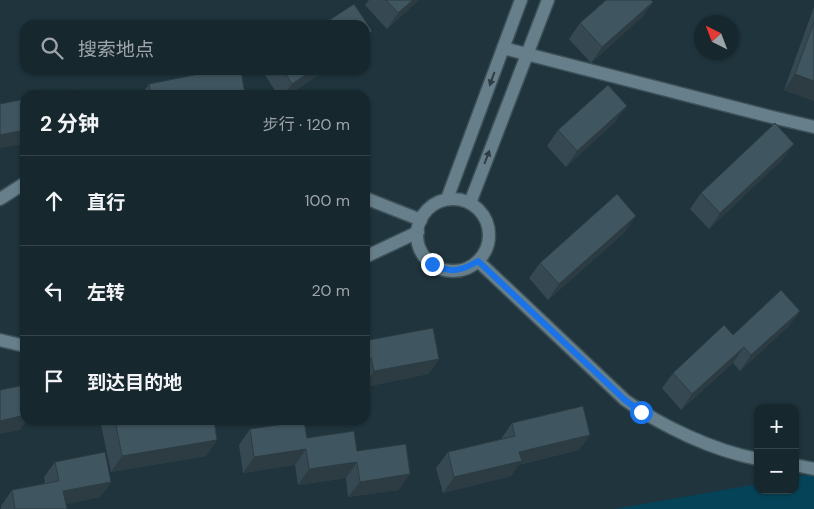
<!DOCTYPE html>
<html lang="zh">
<meta charset="utf-8">
<style>
body{margin:0;font-family:"DM Sans","Noto Sans SC",sans-serif;background:#24333a;color:#f1f3f6}
.controls{position:absolute;right:15px;bottom:15px;display:grid;overflow:hidden;border-radius:10px;box-shadow:0 1px 4px #0004}
.controls button{width:45px;height:45px;display:grid;place-items:center;padding:0;border:0;border-bottom:1px solid #36444a;background:#17272e;color:#f1f3f6;font:25px sans-serif}
.compass{position:absolute;left:694px;top:15px;width:45px;height:45px;border-radius:50%;background:#17272e;box-shadow:0 1px 4px #0004;rotate:318deg}
.stop{position:absolute;width:15px;height:15px;margin:-11px;border:4px solid #1a73e8;border-radius:50%;background:#fff}
.stop.end{background:#1a73e8;border-color:#fff;box-shadow:0 1px 5px #0008}
.list{margin:0;padding:0;list-style:none}
h2{display:flex;justify-content:space-between;align-items:center;height:65px;margin:0;padding:0 20px;font-size:21px}
h2 small{font-size:16px;font-weight:400;color:#9ea5aa}
.list li{display:grid;grid-template-columns:32px 1fr auto;gap:15px;align-items:center;box-sizing:border-box;height:90px;padding:0 20px;border-top:1px solid #36444a}
.list b{display:block;font-size:19px;white-space:nowrap}
.list em{font-size:16px;font-style:normal;color:#9ea5aa}
.icon{flex:none;width:28px;height:28px;fill:none;stroke:currentColor;stroke-width:2;stroke-linecap:round;stroke-linejoin:round}
.map{position:relative;flex:none;width:814px;height:509px;overflow:hidden}
.search{position:absolute;background:#17272e;box-shadow:0 1px 4px #0004;left:20px;top:20px;width:350px;height:55px;display:flex;align-items:center;gap:12px;box-sizing:border-box;padding:0 18px;border-radius:15px;color:#9ea5aa;font-size:19px}
.panel{position:absolute;background:#17272e;box-shadow:0 1px 4px #0004;left:20px;top:90px;width:350px;height:335px;border-radius:15px}
.map>svg:first-child{display:block}
</style>
<div class="map">
<svg width="814" height="509" viewBox="0 0 814 509">
<rect width="100%" height="100%" fill="#1f343d"/>
<!-- green -->
<polygon fill="#054458" points="814,474 814,509 614,509 758,484 758,490 795,490 795,477"/>
<g fill="none" stroke-linecap="round" stroke-linejoin="round">
<defs>
<g id="minor">
<polyline points="503,48 772,117 814,127"/>
<polyline points="365,198 421,220"/>
<polyline points="0,199 25,183"/>
<polyline points="447,199 521,0"/>
<circle cx="453" cy="235" r="36"/>
<polyline points="470,203 548,0"/>
<polyline points="365,257 418,232"/>
<path d="M478,261l147,139c36,26 89,51 133,59"/>
<polyline points="0,340 25,346"/>
<polyline points="795,465 814,469"/>
</g>
</defs>
<!-- minor casing -->
<use href="#minor" stroke="#3c5057" stroke-width="15"/>
<!-- minor -->
<use href="#minor" stroke="#677f8a" stroke-width="12"/>
</g>
<!-- wall -->
<g fill="#364952">
<polygon points="369,0 419,0 387,29 365,5"/>
<polygon points="653,2 642,17 591,63 569,39 580,23"/>
<polygon points="814,7 814,101 784,90"/>
<polygon points="264,70 326,70 288,95 278,95 263,72"/>
<polygon points="149,84 245,95 141,95"/>
<polygon points="616,121 566,167 547,146 558,130"/>
<polygon points="783,159 709,229 690,209 701,193"/>
<polygon points="625,232 548,300 529,278 540,263"/>
<polygon points="800,311 789,326 740,371 733,363 681,410 662,388 673,373 733,335"/>
<polygon points="365,327 369,340 439,359 428,374 365,387"/>
<polygon points="100,420 214,420 217,440 206,456 111,472"/>
<polygon points="512,423 590,435 579,450 518,465 511,476 443,493 436,468 448,452 501,439"/>
<polygon points="250,429 307,438 357,451 399,490 348,497 346,478 298,485 295,465 243,473 239,445"/>
<polygon points="55,462 111,482 100,497 66,504 67,509 1,509 1,506 12,490 45,483 44,477"/>
</g>
<!-- shaded-wall -->
<g fill="#2c3c42">
<polygon points="413,0 419,0 387,29 398,13"/>
<polygon points="653,2 642,17 591,63 602,47"/>
<polygon points="372,31 365,42 365,36"/>
<polygon points="313,70 326,70 288,95 284,95 292,84"/>
<polygon points="795,74 814,81 814,101 784,90"/>
<polygon points="627,106 616,121 566,167 577,151"/>
<polygon points="25,130 25,144 0,148 0,135"/>
<polygon points="794,144 783,159 709,229 720,213"/>
<polygon points="636,216 625,232 548,300 559,284"/>
<polygon points="800,311 789,326 740,371 751,355"/>
<polygon points="744,347 733,363 681,410 692,394"/>
<polygon points="371,358 365,366 365,359"/>
<polygon points="439,359 428,374 365,387 365,384 374,371"/>
<polygon points="25,415 25,420 27,420 20,430 0,434 0,421"/>
<polygon points="590,435 579,450 518,465 511,476 443,493 454,477 519,452"/>
<polygon points="217,440 206,456 111,472 122,456"/>
<polygon points="306,449 295,465 243,473 254,457"/>
<polygon points="357,462 346,478 298,485 309,469"/>
<polygon points="410,474 399,490 348,497 360,482"/>
<polygon points="111,482 100,497 52,507 63,491"/>
</g>
<!-- building -->
<g fill="#3f555f" stroke="#2c3c42">
<polygon points="386,0 413,0 398,13"/>
<polygon points="606,0 651,0 653,2 602,47 580,23"/>
<polygon points="354,4 372,31 365,36 365,25 322,25"/>
<polygon points="814,22 814,81 795,74"/>
<polygon points="219,70 241,70 245,95 151,95 149,84"/>
<polygon points="283,70 313,70 292,84"/>
<polygon points="608,85 627,106 577,151 558,130"/>
<polygon points="79,90 80,95 50,95"/>
<polygon points="25,99 25,130 0,135 0,104"/>
<polygon points="775,123 794,144 720,213 701,193"/>
<polygon points="617,194 636,216 559,284 540,263"/>
<polygon points="781,290 800,311 751,355 744,347 692,394 673,373 724,325 733,335"/>
<polygon points="367,326 369,340 433,328 439,359 374,371 371,358 365,359 365,327"/>
<polygon points="25,385 25,415 0,421 0,390"/>
<polygon points="583,406 590,435 519,452 522,461 454,477 448,452 515,436 512,423"/>
<polygon points="115,420 214,420 217,440 122,456"/>
<polygon points="304,421 307,438 354,431 357,451 406,444 410,474 360,482 357,462 309,469 306,449 254,457 250,429"/>
<polygon points="105,452 111,482 63,491 67,509 15,509 12,490 59,481 55,462"/>
</g>
<!-- one-way arrows -->
<defs><path id="oneway-solid" d="M-6-.8H1V-3.2L6.5 0L1 3.2V.8H-6Z" transform="scale(1.25)"/></defs>
<g fill="#2f3d44">
<use href="#oneway-solid" transform="translate(492 79) rotate(110)"/>
<use href="#oneway-solid" transform="translate(487 157) rotate(-69)"/>
</g>
<g fill="none" stroke-linecap="round" stroke-linejoin="round">
<!-- route -->
<path stroke="#1a73e8" stroke-width="6" d="M432,264c18,9 28,8 46,-3l147,139 16,12"/>
</g>
</svg>
<div class="controls">
<button>+</button>
<button>−</button>
</div>
<svg class="compass" viewBox="-18 -18 36 36"><path d="M0-13l5 13h-10z" fill="#e53935"/><path d="M0 13l5-13h-10z" fill="#9ea5aa"/></svg>
<div class="stop" style="left:641px;top:412px"></div>
<div class="stop end" style="left:432px;top:264px"></div>
<div class="search"><svg class="icon" aria-label="search" viewBox="0 0 24 24"><circle cx="10" cy="10" r="6"/><path d="M15 15l6 6"/></svg>搜索地点</div>
<section class="panel">
<h2>2 分钟<small>步行 · 120 m</small></h2>
<ul class="list">
<li><svg class="icon" aria-label="ahead" viewBox="0 0 24 24"><path d="M12 20V5M6 11l6-6 6 6"/></svg><div><b>直行</b></div><em>100 m</em></li>
<li><svg class="icon" aria-label="left" viewBox="0 0 24 24"><path d="M17 20v-9H6M10 6l-5 5 5 5"/></svg><div><b>左转</b></div><em>20 m</em></li>
<li><svg class="icon" aria-label="arrive" viewBox="0 0 24 24"><path d="M6 21V4h12l-3 4 3 4H6"/></svg><div><b>到达目的地</b></div></li>
</ul>
</section>
</div>
